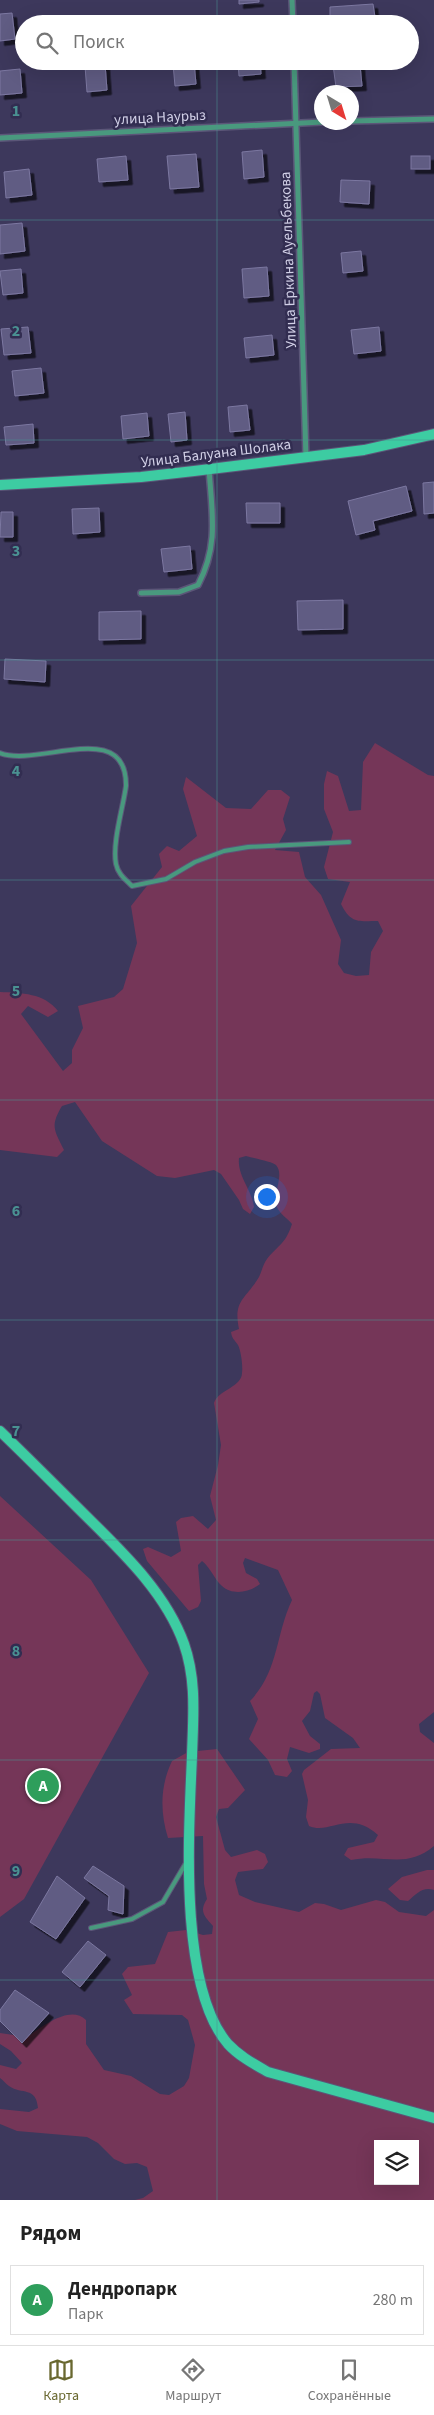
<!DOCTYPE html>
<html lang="ru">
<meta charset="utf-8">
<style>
body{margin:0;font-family:"Source Sans 3",sans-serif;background:#f6f6f6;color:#222}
.controls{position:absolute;right:15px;bottom:15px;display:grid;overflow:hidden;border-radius:0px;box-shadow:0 5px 20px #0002}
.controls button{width:45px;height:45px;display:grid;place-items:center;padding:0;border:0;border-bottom:1px solid #e0e0e0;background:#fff;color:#222;font:25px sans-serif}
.compass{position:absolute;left:314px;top:85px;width:45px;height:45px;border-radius:50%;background:#fff;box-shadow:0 5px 20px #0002;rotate:142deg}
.you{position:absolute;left:266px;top:1196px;width:18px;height:18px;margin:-12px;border:4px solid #fff;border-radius:50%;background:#1a73e8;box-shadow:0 0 0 8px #1a73e833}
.badge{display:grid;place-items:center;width:32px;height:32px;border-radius:50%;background:#696830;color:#fff;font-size:16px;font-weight:700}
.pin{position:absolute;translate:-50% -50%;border:2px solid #fff;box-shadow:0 1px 5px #0006}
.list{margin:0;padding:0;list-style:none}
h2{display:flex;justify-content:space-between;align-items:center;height:65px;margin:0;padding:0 20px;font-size:21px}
h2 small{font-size:16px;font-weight:400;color:#767676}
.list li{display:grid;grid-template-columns:32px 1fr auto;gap:15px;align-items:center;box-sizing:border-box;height:70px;margin:0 10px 10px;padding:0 10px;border:1px solid #e0e0e0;border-radius:0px}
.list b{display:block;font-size:19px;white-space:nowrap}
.list p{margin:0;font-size:16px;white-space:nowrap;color:#767676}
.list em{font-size:16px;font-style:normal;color:#767676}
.icon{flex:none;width:28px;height:28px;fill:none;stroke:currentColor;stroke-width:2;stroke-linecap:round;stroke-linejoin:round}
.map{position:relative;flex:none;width:434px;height:2200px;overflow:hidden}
.search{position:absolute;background:#fff;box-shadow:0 5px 20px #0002;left:15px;right:15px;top:15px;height:55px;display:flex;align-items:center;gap:12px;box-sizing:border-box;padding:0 18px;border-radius:28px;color:#767676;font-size:19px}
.sheet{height:145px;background:#fff}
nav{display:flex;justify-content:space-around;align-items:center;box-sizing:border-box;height:70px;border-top:1px solid #e0e0e0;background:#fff;font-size:14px;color:#767676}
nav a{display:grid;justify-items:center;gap:2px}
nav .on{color:#696830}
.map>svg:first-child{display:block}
</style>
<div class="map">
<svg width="434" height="2200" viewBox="0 0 434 2200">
<defs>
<filter id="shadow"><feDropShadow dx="4.5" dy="4.5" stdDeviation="0" flood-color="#0009"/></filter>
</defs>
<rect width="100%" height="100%" fill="#3d385c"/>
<!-- green -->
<g fill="#753658" fill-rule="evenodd">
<path d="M375,743l53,32 6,1v936l-15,12 1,8 14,11v103c-28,24 -51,7 -83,14l-7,-5 4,-7 26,-6 4,-7c-29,-26 -48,0 -69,-9l-3,-9 2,-17 -6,-26 2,-4 27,-21 29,-1 -7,-10 -28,-20 -5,-24 -3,-3 -3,2 -4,18 -8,10 8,15 10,8v5l-11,4 -19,-6 -3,12 5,12 -5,6 -12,-2 -7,-15 -19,-21 9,-20 -8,-18c29,-30 25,-65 42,-101l-14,-30 -33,-12 -2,5 3,10 11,6 3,5c-10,8 -27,12 -38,2 -8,-7 -11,-18 -20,-25l-4,4 3,36 -3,6 -9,4 -42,-50 -4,-12 5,-2 23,10 10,-6 -5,-29 5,-4 12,-2 15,13 8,-9 -6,-24 8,-31 3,-20 -7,-42c4,-13 28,-16 28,-30 1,-7 -1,-22 -4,-28 -4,-6 -6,-6 -7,-13l8,-3c-6,-29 6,-29 20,-52 3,-6 4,-13 8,-18 12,-15 18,-14 25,-35 -4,-5 -13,-11 -15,-17 -5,-13 8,-32 -1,-42 -3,-3 -23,-7 -30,-9l-7,2c-2,18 13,32 15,49l-4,7 -7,-5 -4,-9 -18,-26 -7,-4 -39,8 -18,-2 -55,-35 -27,-39 -13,4c-12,20 -8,24 2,44l-7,7 -57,-7v-158c22,1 44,1 58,19l-10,6 -20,-11 -7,8 42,57 9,-8v-13l11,-22 -5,-22 36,-9 9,-8 14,-46 -6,-37 31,-39 -3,-13 8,-8 12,5 18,-15 -14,-47 3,-12 40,31 25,1 17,-19h13l9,7 -7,22 3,11 -11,20 24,2 6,25 16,18 20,45 -3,24 6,9 12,3 13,-1 2,-23 12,-21 -5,-10c-20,0 -27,3 -37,-17l9,-22 -22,-3 -4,-12 9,-35 -9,-23v-25l3,-13 11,5 11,35 12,-1 2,-48z"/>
<polygon points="0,1496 91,1580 149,1673 24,1899 0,1917"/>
<path d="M217,1749l28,41 -17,18 -9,1 -3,8 9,33 6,7 26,-7 8,4 3,8 -5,7 -25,3 -3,8 4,15 16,7 44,10 16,-9 9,1 17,6 35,-10 9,2 14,10 27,4 8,-6v290h-299l8,-2 10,-7 -6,-24 -10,-4 -12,1 -11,-5 -16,-16 -11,-6 -70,-6 -17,-7v-15l29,3 9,-4c-2,-22 -16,-13 -29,-22 -3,-2 -6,-6 -9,-8v-13l16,4 6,-6 -11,-12 -11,-7v-11l27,4c15,-10 43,-33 59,-17v24l18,26 27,6 29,18 9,1 15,-9 5,-8 6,-33 -7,-25 -6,-5 -49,-1 -9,-14 8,-5 -10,-21 6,-7 27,-3 13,-32 18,-2 17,5 9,-1 1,-8c-9,-10 -14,-15 -6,-27l-3,-15 -1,-48 -35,2c-8,-26 -8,-52 4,-77l16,-9zM378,2144h37v37h-37z"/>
<path d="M427,1870h7v20c-11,-4 -18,4 -26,11l-8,-1 -12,-11 14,-12z"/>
</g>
<!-- building -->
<g fill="#605b83" stroke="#7c78a1" filter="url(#shadow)">
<polygon points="239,0 259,0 259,2 239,4"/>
<polygon points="373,4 376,24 330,24 330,7"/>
<polygon points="12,13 15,39 0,41 0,14"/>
<polygon points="238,61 260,61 261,74 239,76"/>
<polygon points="194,62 196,84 175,86 173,64"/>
<polygon points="105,64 107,90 87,92 85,66"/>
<polygon points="333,65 360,65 362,86 336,87"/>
<polygon points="20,69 22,93 0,95 0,71"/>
<polygon points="262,150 264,177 244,179 242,152"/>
<polygon points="196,154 199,187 170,189 167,156"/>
<polygon points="126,156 128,180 99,182 97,159"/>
<rect x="411" y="156" width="19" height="13"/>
<polygon points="29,169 32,195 6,198 4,172"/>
<polygon points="341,180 370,181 369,204 340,202"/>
<polygon points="22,223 25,251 0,254 0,225"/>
<polygon points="361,251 363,271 343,273 341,253"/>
<polygon points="267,267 269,296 244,298 242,269"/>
<polygon points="21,269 23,293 3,295 0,271"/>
<polygon points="28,327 31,353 4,355 1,329"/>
<polygon points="379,327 381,351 354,354 351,330"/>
<polygon points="272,335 274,355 246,358 244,338"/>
<polygon points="41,368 44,393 15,396 12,371"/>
<polygon points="247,405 250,430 230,432 228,407"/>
<polygon points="185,412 187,440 171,442 168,414"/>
<polygon points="147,413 149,436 123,439 121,416"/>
<polygon points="33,424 34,443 6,445 4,427"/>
<polygon points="434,482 434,513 424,514 423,483"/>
<polygon points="406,486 412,511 373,521 375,530 356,535 348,501"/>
<polygon points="246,503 280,503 280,523 247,523"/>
<polygon points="99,508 100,532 73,534 72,509"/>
<polygon points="1,512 13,512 13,537 0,537"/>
<polygon points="190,546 192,569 164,572 161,549"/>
<polygon points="343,600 343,629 298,630 297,601"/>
<polygon points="141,611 141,639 99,640 99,612"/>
<polygon points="5,659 46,661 45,682 4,679"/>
<polygon points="93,1866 124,1886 123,1914 108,1910 109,1896 84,1878"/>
<polygon points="57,1876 85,1898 56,1939 30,1922"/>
<polygon points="88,1941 106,1955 80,1987 62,1972"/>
<polygon points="15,1990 49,2013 22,2043 0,2021 0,2010"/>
</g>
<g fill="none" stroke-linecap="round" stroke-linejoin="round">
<defs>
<g id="lane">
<path d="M0,753c38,15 127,-36 126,33 -3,22 -14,57 -10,78 2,10 9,15 16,22l34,-7 29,-17 29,-11 24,-4 101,-5"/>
<polyline points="91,1928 132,1919 163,1902 186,1863"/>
</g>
<g id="street">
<polyline points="292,0 293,24"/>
<polyline points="294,61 306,458"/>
<polyline points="352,121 434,119"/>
<polyline points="0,138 322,122"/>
<path d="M141,593l38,-1 19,-7c21,-40 14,-72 11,-116"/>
</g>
<g id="secondary">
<polyline points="0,485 141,477 194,471 364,450 434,434"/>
<path d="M0,1431c26,25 52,51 78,77 39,39 87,82 106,136 13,37 9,74 8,112 -3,74 -14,230 36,288 11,12 26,20 40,28l166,46"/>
</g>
</defs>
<!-- lane casing -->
<use href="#lane" stroke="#5b5678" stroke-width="6"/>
<!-- street casing -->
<use href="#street" stroke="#5b5678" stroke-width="8"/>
<!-- secondary casing -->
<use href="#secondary" stroke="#5b5678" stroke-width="12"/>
<!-- lane -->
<use href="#lane" stroke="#49997e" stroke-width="4"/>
<!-- street -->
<use href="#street" stroke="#49997e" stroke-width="5"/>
<!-- secondary -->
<use href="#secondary" stroke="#3dcca2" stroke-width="10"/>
</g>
<!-- grid -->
<path fill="none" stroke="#4a9192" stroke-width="1" stroke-opacity="0.55" d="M217,0v24M217,61v2139M0,220h434M0,440h434M0,660h434M0,880h434M0,1100h434M0,1320h434M0,1540h434M0,1760h434M0,1980h434"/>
<g text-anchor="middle" stroke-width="5" stroke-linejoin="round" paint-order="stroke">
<!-- street labels -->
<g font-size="15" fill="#d2d0e7" stroke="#322d51">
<text transform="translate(160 117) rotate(-3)" y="5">улица Наурыз</text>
<text transform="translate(288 260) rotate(-92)" y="5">Улица Еркина Ауельбекова</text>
<text transform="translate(216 453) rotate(-7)" y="5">Улица Балуана Шолака</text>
</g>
</g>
<g font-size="16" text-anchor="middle" font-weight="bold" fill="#4a9192" stroke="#322d51" stroke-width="5" stroke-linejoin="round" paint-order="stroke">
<text x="16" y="116">1</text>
<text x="16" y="336">2</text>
<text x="16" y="556">3</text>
<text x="16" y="776">4</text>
<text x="16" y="996">5</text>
<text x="16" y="1216">6</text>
<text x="16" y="1436">7</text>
<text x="16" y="1656">8</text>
<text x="16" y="1876">9</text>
</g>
</svg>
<div class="controls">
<button><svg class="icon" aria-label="layers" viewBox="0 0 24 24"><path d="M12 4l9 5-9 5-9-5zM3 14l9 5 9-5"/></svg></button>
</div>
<svg class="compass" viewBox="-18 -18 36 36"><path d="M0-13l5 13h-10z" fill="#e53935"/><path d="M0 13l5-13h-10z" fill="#767676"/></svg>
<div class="you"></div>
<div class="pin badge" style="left:43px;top:1786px;background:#2e9e5b">A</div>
<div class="search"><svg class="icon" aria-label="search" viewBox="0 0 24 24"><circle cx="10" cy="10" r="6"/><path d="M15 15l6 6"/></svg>Поиск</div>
</div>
<section class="sheet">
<h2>Рядом<small></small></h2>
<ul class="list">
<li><span class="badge" style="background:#2e9e5b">A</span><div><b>Дендропарк</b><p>Парк</p></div><em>280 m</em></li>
</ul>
</section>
<nav>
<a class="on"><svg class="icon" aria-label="map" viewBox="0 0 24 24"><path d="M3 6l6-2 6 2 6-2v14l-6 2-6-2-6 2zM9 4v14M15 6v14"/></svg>Карта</a>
<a><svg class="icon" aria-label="directions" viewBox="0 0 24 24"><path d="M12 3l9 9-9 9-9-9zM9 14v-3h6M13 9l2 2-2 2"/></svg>Маршрут</a>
<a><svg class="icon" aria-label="saved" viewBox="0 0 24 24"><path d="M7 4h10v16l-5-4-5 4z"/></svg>Сохранённые</a>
</nav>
